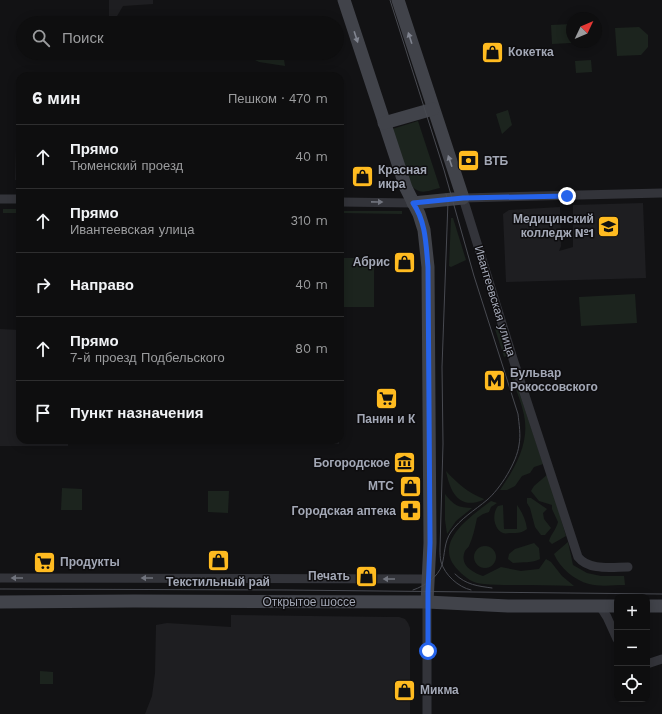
<!DOCTYPE html>
<html lang="ru">
<meta charset="utf-8">
<style>
body{margin:0;font-family:"Work Sans",sans-serif;background:#171718;color:#f1f3f6}
.controls{position:absolute;right:12px;bottom:12px;display:grid;overflow:hidden;border-radius:8px;box-shadow:0 2px 10px #0003}
.controls button{width:36px;height:36px;display:grid;place-items:center;padding:0;border:0;border-bottom:1px solid #2e2e2f;background:#0e0e0f;color:#f1f3f6;font:20px sans-serif}
.compass{position:absolute;left:566px;top:12px;width:36px;height:36px;border-radius:50%;background:#0e0e0f;box-shadow:0 2px 10px #0003;rotate:46deg}
.stop{position:absolute;width:12px;height:12px;margin:-9px;border:3px solid #2563eb;border-radius:50%;background:#fff}
.stop.end{background:#2563eb;border-color:#fff;box-shadow:0 1px 4px #0008}
.list{margin:0;padding:0;list-style:none}
h2{display:flex;justify-content:space-between;align-items:center;height:52px;margin:0;padding:0 16px;font-size:17px}
h2 small{font-size:13px;font-weight:400;color:#9b9c9e}
.list li{display:grid;grid-template-columns:26px 1fr auto;gap:12px;align-items:center;box-sizing:border-box;height:64px;padding:0 16px;border-top:1px solid #2e2e2f}
.list b{display:block;font-size:15px;white-space:nowrap}
.list p{margin:0;font-size:13px;white-space:nowrap;color:#9b9c9e}
.list em{font-size:13px;font-style:normal;color:#9b9c9e}
.icon{flex:none;width:22px;height:22px;fill:none;stroke:currentColor;stroke-width:2;stroke-linecap:round;stroke-linejoin:round}
.map{position:relative;flex:none;width:662px;height:714px;overflow:hidden}
.search{position:absolute;background:#0e0e0f;box-shadow:0 2px 10px #0003;left:16px;top:16px;width:328px;height:44px;display:flex;align-items:center;gap:10px;box-sizing:border-box;padding:0 14px;border-radius:22px;color:#9b9c9e;font-size:15px}
.panel{position:absolute;background:#0e0e0f;box-shadow:0 2px 10px #0003;left:16px;top:72px;width:328px;height:372px;border-radius:12px}
.map>svg:first-child{display:block}
</style>
<div class="map">
<svg width="662" height="714" viewBox="0 0 662 714">
<rect width="100%" height="100%" fill="#121214"/>
<!-- built -->
<g fill="#1e1e21">
<polygon points="109,0 153,0 153,4 123,6 113,23 109,23"/>
<polygon points="18,83 20,83 20,180 15,180"/>
<polygon points="643,203 646,278 506,282 503,214 509,210 560,207 561,246 559,251 573,247 573,205"/>
<polygon points="0,329 20,330 20,440 68,440 68,446 0,446"/>
<polygon points="340,332 342,332 341,382 340,382"/>
<polygon points="226,440 339,440 339,444 226,441"/>
<polygon points="231,615 388,617 399,617 405,619 408,623 410,628 410,714 145,714 152,696 155,673 156,625 167,623 231,627"/>
</g>
<!-- green -->
<g fill="#1c241e">
<polygon points="572,24 572,42 588,42 552,44 551,25"/>
<polygon points="639,27 648,35 648,47 641,55 617,56 615,28"/>
<polygon points="241,53 283,53 285,66 259,62"/>
<polygon points="591,60 592,72 576,73 575,61"/>
<polygon points="508,110 512,125 502,134 496,114"/>
<path d="M418,121l22,67c-14,3 -20,8 -30,-4l-18,-55z"/>
<rect x="3" y="209" width="17" height="4"/>
<polygon points="340,211 402,211 402,214 340,213"/>
<polygon points="451,218 453,218 466,260 451,267 449,266"/>
<rect x="342" y="258" width="32" height="49"/>
<polygon points="635,294 637,323 581,326 579,297"/>
<polygon points="499,327 508,355 504,357 495,329"/>
<path d="M512,370l31,94 -9,3 -4,6 -8,3 -7,10 -8,4h-7c15,-22 30,-47 24,-75 -3,-15 -10,-30 -15,-44z"/>
<path d="M446,471c11,12 22,22 38,28l-1,1c-24,10 -33,-8 -37,-29z"/>
<path d="M548,474l18,62 -14,8 -3,-3c2,-7 7,-11 9,-19l-6,-13v-4l-13,-4 -8,-10 3,-5z"/>
<polygon points="62,488 82,489 82,510 61,510"/>
<polygon points="208,491 229,491 228,513 208,512"/>
<path d="M445,494c8,11 14,14 27,14l-16,13 -9,13 -2,-14z"/>
<polygon points="527,498 531,498 547,509 543,513 544,519 551,528 545,535 541,535 535,527 530,508 527,503"/>
<path d="M491,501l6,2 -6,4 -2,5 -6,2 -6,4c-2,10 -4,19 -8,28 -2,3 -2,2 -4,5 -6,14 7,21 18,25l18,-9 20,4 18,-2 7,-10 5,3 11,14 12,10c-20,-1 -39,-1 -59,-1 -10,0 -21,0 -31,-1 -12,-1 -17,-5 -26,-14 -27,-27 13,-54 33,-69z"/>
<path d="M503,505l1,24h13v-24c5,7 9,15 10,24 -5,4 -9,4 -15,4 -3,0 -7,1 -9,0 -10,-4 -11,-20 -5,-27z"/>
<path d="M568,542l5,23 14,8 14,3h23l1,9c-11,0 -25,2 -36,-1 -15,-4 -29,-16 -35,-30z"/>
<path d="M534,543l5,5 1,11c-7,4 -18,3 -27,4l-5,-4 1,-5 6,-5z"/>
<circle cx="485" cy="557" r="11"/>
<polygon points="40,671 53,672 53,684 40,684"/>
</g>
<g fill="none" stroke-linecap="round" stroke-linejoin="round">
<!-- street -->
<g stroke="#33343a" stroke-width="9">
<polyline points="0,199 20,199"/>
<polyline points="340,202 413,203"/>
<path d="M628,567c-16,0 -39,4 -50,-10l-64,-195 -51,-164 199,-5"/>
<polyline points="0,578 428,579"/>
<polyline points="600,606 607,617 617,639"/>
<polyline points="647,664 662,659"/>
<polyline points="427,714 427,602"/>
</g>
<!-- secondary -->
<g stroke="#41434a" stroke-width="13">
<polyline points="344,0 406,188 419,214 424,230 428,267 430,543 427,602"/>
<polyline points="398,0 463,198 413,203"/>
<polyline points="384,123 433,109"/>
<polyline points="0,602 134,601 427,602 508,606 617,606"/>
<polyline points="647,606 662,606"/>
</g>
<!-- tram -->
<g stroke="#484a51" stroke-width="1">
<path d="M390,0l54,170 30,106 44,138c1,10 3,21 1,31 -2,17 -19,44 -32,55 -12,10 -27,19 -36,32 -7,10 -6,22 -9,33 -4,12 -17,21 -29,25"/>
<path d="M446,194l2,7 -6,166 1,77 -3,105c0,4 0,9 1,13 4,13 17,25 30,28"/>
<path d="M455,574c11,11 23,12 37,14"/>
<polyline points="0,589 286,590 662,594"/>
</g>
</g>
<!-- one-way arrows -->
<defs><path id="oneway-solid" d="M-6-.8H1V-3.2L6.5 0L1 3.2V.8H-6Z"/></defs>
<g fill="#818590">
<use href="#oneway-solid" transform="translate(356 37) rotate(72)"/>
<use href="#oneway-solid" transform="translate(410 38) rotate(-108)"/>
<use href="#oneway-solid" transform="translate(450 161) rotate(-109)"/>
</g>
<g fill="#71747e">
<use href="#oneway-solid" transform="translate(377 202) rotate(1)"/>
<use href="#oneway-solid" transform="translate(17 578) rotate(-180)"/>
<use href="#oneway-solid" transform="translate(147 578) rotate(180)"/>
<use href="#oneway-solid" transform="translate(389 579) rotate(-180)"/>
</g>
<g fill="none" stroke-linecap="round" stroke-linejoin="round">
<!-- route -->
<path stroke="#2563eb" stroke-width="5" d="M428,651v-59l2,-49 -2,-276c-2,-22 -2,-45 -15,-64l50,-5 104,-2"/>
</g>
<!-- icons -->
<defs>
<symbol id="shop-square" viewBox="-11 -11 22 22"><rect x="-9" y="-9" width="18" height="18" rx="4" fill="#ffbb20" stroke="#0e0d0f"/><path d="M-5-2.5h2.3a2.7 3.5 0 0 1 5.4 0H5L5.5 6h-11ZM-1.5-2.5h3a1.5 2.3 0 0 0-3 0Z" fill="#111"/></symbol>
<symbol id="bank-square" viewBox="-11 -11 22 22"><rect x="-9" y="-9" width="18" height="18" rx="4" fill="#ffbb20" stroke="#0e0d0f"/><path d="M-6-4H6V4H-6ZM0-2.3a2.3 2.3 0 1 0 0 4.6a2.3 2.3 0 1 0 0-4.6Z" fill="#111"/></symbol>
<symbol id="university-square" viewBox="-11 -11 22 22"><rect x="-9" y="-9" width="18" height="18" rx="4" fill="#ffbb20" stroke="#0e0d0f"/><path d="M0-5L7-2L0 1L-7-2ZM-4 1L0 2.5L4 1V4Q0 6-4 4Z" fill="#111"/></symbol>
<symbol id="metro-square" viewBox="-11 -11 22 22"><rect x="-9" y="-9" width="18" height="18" rx="4" fill="#ffbb20" stroke="#0e0d0f"/><path d="M-5.5 5V-5H-3L0 0L3-5H5.5V5H3V-.5L0 4L-3-.5V5Z" fill="#111"/></symbol>
<symbol id="supermarket-square" viewBox="-11 -11 22 22"><rect x="-9" y="-9" width="18" height="18" rx="4" fill="#ffbb20" stroke="#0e0d0f"/><path d="M-6-5.5h2.5l.6 2H6L4.5 2H-2.5L-4.4-4H-6ZM-1.5 3.2a1.3 1.3 0 1 0 .1 0ZM3 3.2a1.3 1.3 0 1 0 .1 0Z" fill="#111"/></symbol>
<symbol id="museum-square" viewBox="-11 -11 22 22"><rect x="-9" y="-9" width="18" height="18" rx="4" fill="#ffbb20" stroke="#0e0d0f"/><path d="M0-6L6-3V-2H-6V-3ZM-5-1h2V3h-2ZM-1-1h2V3h-2ZM3-1h2V3H3ZM-6 4H6V6H-6Z" fill="#111"/></symbol>
<symbol id="pharmacy-square" viewBox="-11 -11 22 22"><rect x="-9" y="-9" width="18" height="18" rx="4" fill="#ffbb20" stroke="#0e0d0f"/><path d="M-2-6h4v4h4v4h-4v4h-4v-4h-4v-4h4Z" fill="#111"/></symbol>
</defs>
<g fill-rule="evenodd">
<use href="#shop-square" x="480" y="40" width="25" height="25"/>
<use href="#bank-square" x="456" y="148" width="25" height="25"/>
<use href="#shop-square" x="350" y="164" width="25" height="25"/>
<use href="#university-square" x="596" y="214" width="25" height="25"/>
<use href="#shop-square" x="392" y="250" width="25" height="25"/>
<use href="#metro-square" x="482" y="368" width="25" height="25"/>
<use href="#supermarket-square" x="374" y="386" width="25" height="25"/>
<use href="#museum-square" x="392" y="450" width="25" height="25"/>
<use href="#shop-square" x="398" y="474" width="25" height="25"/>
<use href="#pharmacy-square" x="398" y="498" width="25" height="25"/>
<use href="#shop-square" x="206" y="548" width="25" height="25"/>
<use href="#supermarket-square" x="32" y="550" width="25" height="25"/>
<use href="#shop-square" x="354" y="564" width="25" height="25"/>
<use href="#shop-square" x="392" y="678" width="25" height="25"/>
</g>
<g text-anchor="middle" stroke-width="3" stroke-linejoin="round" paint-order="stroke">
<!-- poi labels -->
<g font-size="12" font-weight="bold" fill="#a3a8b6" stroke="#0e0d0f" text-anchor="start">
<text x="508" y="56">Кокетка</text>
<text x="484" y="165">ВТБ</text>
<text x="378" y="174">Красная<tspan x="378" dy="14">икра</tspan></text>
<text x="594" y="223" text-anchor="end">Медицинский<tspan x="594" dy="14">колледж №1</tspan></text>
<text x="390" y="266" text-anchor="end">Абрис</text>
<text x="510" y="377">Бульвар<tspan x="510" dy="14">Рокоссовского</tspan></text>
<text x="386" y="423" text-anchor="middle">Панин и К</text>
<text x="390" y="467" text-anchor="end">Богородское</text>
<text x="394" y="490" text-anchor="end">МТС</text>
<text x="396" y="515" text-anchor="end">Городская аптека</text>
<text x="60" y="566">Продукты</text>
<text x="350" y="580" text-anchor="end">Печать</text>
<text x="218" y="586" text-anchor="middle">Текстильный рай</text>
<text x="420" y="694">Микма</text>
</g>
<!-- street labels -->
<g font-size="12" fill="#a3a8b6" stroke="#0e0d0f">
<text transform="translate(495 301) rotate(73)" y="4">Ивантеевская улица</text>
<text x="309" y="606">Открытое шоссе</text>
</g>
</g>
</svg>
<div class="controls">
<button>+</button>
<button>−</button>
<button><svg class="icon" aria-label="locate" viewBox="0 0 24 24"><circle cx="12" cy="12" r="6"/><path d="M12 2v4M12 18v4M2 12h4M18 12h4"/></svg></button>
</div>
<svg class="compass" viewBox="-18 -18 36 36"><path d="M0-13l5 13h-10z" fill="#e53935"/><path d="M0 13l5-13h-10z" fill="#9b9c9e"/></svg>
<div class="stop" style="left:428px;top:651px"></div>
<div class="stop end" style="left:567px;top:196px"></div>
<div class="search"><svg class="icon" aria-label="search" viewBox="0 0 24 24"><circle cx="10" cy="10" r="6"/><path d="M15 15l6 6"/></svg>Поиск</div>
<section class="panel">
<h2>6 мин<small>Пешком · 470 m</small></h2>
<ul class="list">
<li><svg class="icon" aria-label="ahead" viewBox="0 0 24 24"><path d="M12 20V5M6 11l6-6 6 6"/></svg><div><b>Прямо</b><p>Тюменский проезд</p></div><em>40 m</em></li>
<li><svg class="icon" aria-label="ahead" viewBox="0 0 24 24"><path d="M12 20V5M6 11l6-6 6 6"/></svg><div><b>Прямо</b><p>Ивантеевская улица</p></div><em>310 m</em></li>
<li><svg class="icon" aria-label="right" viewBox="0 0 24 24"><path d="M7 20v-9h11M14 6l5 5-5 5"/></svg><div><b>Направо</b></div><em>40 m</em></li>
<li><svg class="icon" aria-label="ahead" viewBox="0 0 24 24"><path d="M12 20V5M6 11l6-6 6 6"/></svg><div><b>Прямо</b><p>7-й проезд Подбельского</p></div><em>80 m</em></li>
<li><svg class="icon" aria-label="arrive" viewBox="0 0 24 24"><path d="M6 21V4h12l-3 4 3 4H6"/></svg><div><b>Пункт назначения</b></div></li>
</ul>
</section>
</div>
